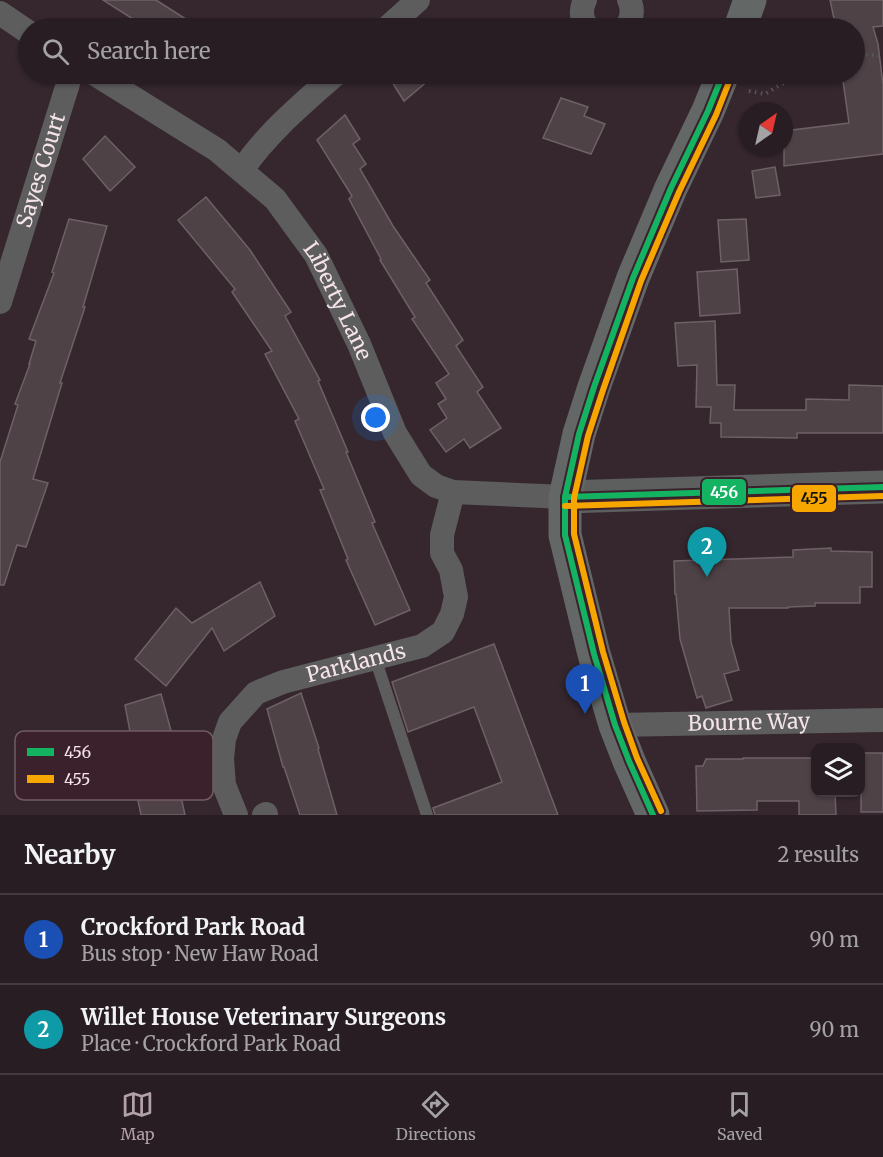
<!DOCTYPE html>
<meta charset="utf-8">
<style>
body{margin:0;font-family:Merriweather,serif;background:#342a2f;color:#f1f3f6}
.controls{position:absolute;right:18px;bottom:18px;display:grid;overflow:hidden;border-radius:12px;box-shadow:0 2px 4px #0004}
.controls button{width:54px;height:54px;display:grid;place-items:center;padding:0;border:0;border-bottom:2px solid #443b40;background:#281d22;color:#f1f3f6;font:30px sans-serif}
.compass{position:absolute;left:739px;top:102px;width:54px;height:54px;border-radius:50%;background:#281d22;box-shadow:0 2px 4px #0004;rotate:34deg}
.you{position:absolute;left:376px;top:418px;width:21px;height:21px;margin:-15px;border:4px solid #fff;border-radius:50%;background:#1a73e8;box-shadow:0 0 0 9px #1a73e833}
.badge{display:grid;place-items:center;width:39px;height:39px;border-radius:50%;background:#b2a1a8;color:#fff;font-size:20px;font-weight:700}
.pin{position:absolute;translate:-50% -50px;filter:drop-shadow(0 2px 3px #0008)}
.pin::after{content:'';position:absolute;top:32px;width:21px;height:18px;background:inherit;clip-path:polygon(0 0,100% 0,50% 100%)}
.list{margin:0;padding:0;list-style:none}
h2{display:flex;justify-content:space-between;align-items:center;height:78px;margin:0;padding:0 24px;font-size:26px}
h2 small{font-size:20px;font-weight:400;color:#a5a2a5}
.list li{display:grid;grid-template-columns:39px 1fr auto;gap:18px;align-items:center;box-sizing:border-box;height:90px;padding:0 24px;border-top:2px solid #443b40}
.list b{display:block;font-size:22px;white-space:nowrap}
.list p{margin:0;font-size:20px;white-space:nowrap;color:#a5a2a5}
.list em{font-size:20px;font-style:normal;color:#a5a2a5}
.icon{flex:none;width:33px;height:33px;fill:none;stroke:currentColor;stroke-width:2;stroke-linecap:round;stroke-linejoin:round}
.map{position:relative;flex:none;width:883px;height:815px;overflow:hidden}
.search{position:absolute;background:#281d22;box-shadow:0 2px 4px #0004;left:18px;right:18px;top:18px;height:66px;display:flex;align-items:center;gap:15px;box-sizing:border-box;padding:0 21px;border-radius:33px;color:#a5a2a5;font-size:22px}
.sheet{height:258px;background:#281d22}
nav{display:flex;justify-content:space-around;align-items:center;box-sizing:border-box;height:84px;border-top:2px solid #443b40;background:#281d22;font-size:16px;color:#a5a2a5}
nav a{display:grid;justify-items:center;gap:3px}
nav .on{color:#b2a1a8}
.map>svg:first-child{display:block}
</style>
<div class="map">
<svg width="883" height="815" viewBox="0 0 883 815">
<rect width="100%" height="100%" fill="#35272d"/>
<!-- building -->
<g fill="#4e4247" stroke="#6e6166" stroke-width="1.5">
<polygon points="103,0 156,0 200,28 147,28"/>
<polygon points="830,0 883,0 883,26 873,27 878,44 883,85 883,154 784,166 784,131 849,123 842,74 855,74 855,28 836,28"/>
<polygon points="387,74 436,74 404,101"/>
<polygon points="561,98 588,107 584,116 605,124 591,154 543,138"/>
<polygon points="345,115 360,139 353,144 366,164 360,169 393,226 430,280 426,283 463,340 456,346 483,387 477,392 501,428 470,448 464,439 446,452 430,430 447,418 438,404 446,399 436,383 449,374 412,319 415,317 380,260 381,259 349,199 352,196 317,140"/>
<polygon points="105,136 135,167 110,191 83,159"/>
<polygon points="775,167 780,195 756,198 752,171"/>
<polygon points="206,197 250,250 291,312 285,316 320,380 318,381 348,452 346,452 375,522 372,523 410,610 375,625 346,560 348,559 320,490 324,489 295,421 299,419 265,354 272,351 232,292 235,289 178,220"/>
<polygon points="69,219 107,226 83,307 85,307 60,383 62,383 33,479 48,483 26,547 17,545 4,585 0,585 0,462 18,405 15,404 30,364 29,364 36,341 29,339 54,273 52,272"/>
<polygon points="746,219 749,260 721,262 718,220"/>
<polygon points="737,269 740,313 700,316 697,272"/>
<polygon points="715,321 717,385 735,385 734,410 806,410 806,399 849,400 849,385 883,386 883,433 797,433 797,438 721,437 721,423 710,423 711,407 696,407 697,365 678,366 675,323"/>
<polygon points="831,548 831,551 872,552 872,587 860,587 860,603 815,603 815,606 788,607 788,608 729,608 731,642 739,670 724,674 732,700 706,708 702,696 697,698 680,639 676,594 675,594 674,561 793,557 793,550"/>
<polygon points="260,582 275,616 224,651 212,628 166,686 135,659 176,608 192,623"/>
<polygon points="494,644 558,815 435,815 433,808 502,782 474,707 408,732 392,682"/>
<polygon points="301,693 319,748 318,749 337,815 300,815 284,767 283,767 267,709"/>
<polygon points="161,694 177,753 172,755 185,815 141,815 133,776 138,774 125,705"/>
<rect x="861" y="753" width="22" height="59"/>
<polygon points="743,758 816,758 816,792 835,792 836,815 799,815 799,801 757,801 757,810 697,811 696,766 703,766 706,759 743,759"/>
</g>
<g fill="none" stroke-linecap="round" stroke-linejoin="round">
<!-- path -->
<g stroke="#5b585a" stroke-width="4" stroke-dasharray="1.5 4.5" stroke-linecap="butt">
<polyline points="854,55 860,54 883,56"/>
<polyline points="749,91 765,94 799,74"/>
</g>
<!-- lane -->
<polyline stroke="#5c5d5c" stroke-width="12" points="375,658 427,815"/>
<!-- street -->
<g stroke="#5c5d5c" stroke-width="24">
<path d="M585,0c-5,10 -4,20 3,28"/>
<polyline points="0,13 28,32"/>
<polyline points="387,28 418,0"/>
<path d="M626,28c6,-9 8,-18 3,-28"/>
<path id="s1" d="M95,74l122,76 58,49 41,56 43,89 36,89 26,42 15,11 17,6 112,5"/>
<path d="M242,170c25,-37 60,-66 94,-96"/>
<path id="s2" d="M0,302l71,-228"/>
<path id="s3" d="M615,725l268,-5"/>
<path id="s4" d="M236,815l-12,-30 -2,-26 2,-20 6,-17 26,-29 27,-11 139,-36 21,-14 9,-18 4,-17 -5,-27 -9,-17v-18l11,-43"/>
<polyline points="264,815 266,814"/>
</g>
<!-- secondary -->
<polyline stroke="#5c5f5e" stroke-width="33" points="565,497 883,487"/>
<!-- primary -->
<g stroke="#636766" stroke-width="33">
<polyline points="740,28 750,0"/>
<polyline points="653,815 629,761 615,725 594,654 565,535 565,497 579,434 594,387 633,278 671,188 708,111 723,74"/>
</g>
<defs>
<g id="bus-1">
<polyline points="565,497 883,487"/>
<polyline points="653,815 629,761 615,725 594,654 565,535 565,497 579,434 594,387 633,278 671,188 708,111 723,74"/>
</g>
<g id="bus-2">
<polyline points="565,506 883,496"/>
<polyline points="661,811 637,758 624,722 603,652 574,534 574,498 588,436 603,390 641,281 679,192 716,115 731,77"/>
</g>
</defs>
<!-- bus-1 casing -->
<use href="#bus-1" stroke="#3b212c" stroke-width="10"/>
<!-- bus-2 casing -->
<use href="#bus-2" stroke="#3b212c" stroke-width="10"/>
<!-- bus-1 -->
<use href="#bus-1" stroke="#13b361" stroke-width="6"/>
<!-- bus-2 -->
<use href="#bus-2" stroke="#f7a600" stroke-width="6"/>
</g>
<g text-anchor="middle" stroke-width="4.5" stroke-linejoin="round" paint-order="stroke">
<!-- street labels -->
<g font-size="21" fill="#f6e3ea" stroke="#3b212c">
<text dy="7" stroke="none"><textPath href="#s2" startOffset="138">Sayes Court</textPath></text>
<text dy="7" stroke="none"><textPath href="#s1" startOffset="340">Liberty Lane</textPath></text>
<text dy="7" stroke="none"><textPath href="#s4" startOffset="240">Parklands</textPath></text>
<text dy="7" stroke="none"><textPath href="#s3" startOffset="134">Bourne Way</textPath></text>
</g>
</g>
<!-- legend -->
<rect x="15" y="731" width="198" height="69" rx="9" fill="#3b212c" stroke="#735b65" stroke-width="1.5"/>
<rect x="27" y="748" width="27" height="8" fill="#13b361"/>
<rect x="27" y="775" width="27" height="8" fill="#f7a600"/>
<g font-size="16" fill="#f6e3ea">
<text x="64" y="758">456</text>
<text x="64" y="785">455</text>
</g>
<g stroke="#3b212c" stroke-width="2">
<rect x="701" y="478" width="46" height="28" rx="6" fill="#13b361"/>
<rect x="791" y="484" width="46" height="29" rx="6" fill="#f7a600"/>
</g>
<g font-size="16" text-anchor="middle" font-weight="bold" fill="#fff">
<text x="724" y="498">456</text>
</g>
<g font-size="16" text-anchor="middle" font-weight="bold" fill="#111">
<text x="814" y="504">455</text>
</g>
</svg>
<div class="controls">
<button><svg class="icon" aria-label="layers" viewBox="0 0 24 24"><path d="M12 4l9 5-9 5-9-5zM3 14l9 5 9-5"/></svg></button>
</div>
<svg class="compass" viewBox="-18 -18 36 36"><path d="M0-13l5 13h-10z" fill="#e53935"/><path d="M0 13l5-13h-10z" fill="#a5a2a5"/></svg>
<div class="you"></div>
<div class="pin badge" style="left:585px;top:714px;background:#1a4fb4">1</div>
<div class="pin badge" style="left:707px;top:577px;background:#0f9aa8">2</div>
<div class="search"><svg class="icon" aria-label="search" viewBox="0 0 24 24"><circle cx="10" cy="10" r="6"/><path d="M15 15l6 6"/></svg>Search here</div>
</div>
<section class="sheet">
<h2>Nearby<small>2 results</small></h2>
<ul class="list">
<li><span class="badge" style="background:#1a4fb4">1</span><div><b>Crockford Park Road</b><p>Bus stop · New Haw Road</p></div><em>90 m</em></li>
<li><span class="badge" style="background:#0f9aa8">2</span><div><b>Willet House Veterinary Surgeons</b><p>Place · Crockford Park Road</p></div><em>90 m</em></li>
</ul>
</section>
<nav>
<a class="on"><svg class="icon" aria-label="map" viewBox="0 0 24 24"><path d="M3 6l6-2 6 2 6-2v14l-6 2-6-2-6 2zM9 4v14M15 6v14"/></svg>Map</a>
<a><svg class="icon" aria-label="directions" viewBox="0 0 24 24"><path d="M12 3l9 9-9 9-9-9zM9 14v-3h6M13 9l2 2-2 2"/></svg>Directions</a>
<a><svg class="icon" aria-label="saved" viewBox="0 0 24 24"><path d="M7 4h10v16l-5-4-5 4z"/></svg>Saved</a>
</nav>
